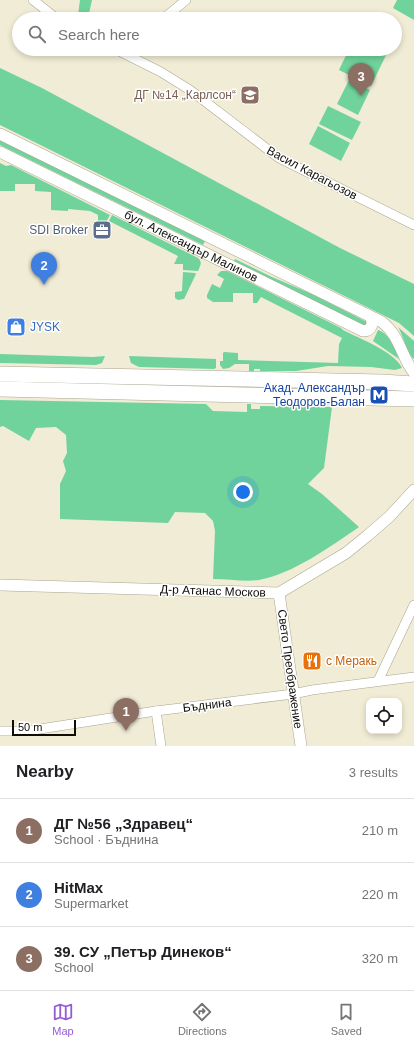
<!DOCTYPE html>
<meta charset="utf-8">
<style>
body{margin:0;font-family:Arial,sans-serif;background:#f2f2f2;color:#202124}
.controls{position:absolute;right:12px;bottom:12px;display:grid;overflow:hidden;border-radius:8px;box-shadow:0 2px 6px #0003}
.controls button{width:36px;height:36px;display:grid;place-items:center;padding:0;border:0;border-bottom:1px solid #e0e0e0;background:#fff;color:#202124;font:20px sans-serif}
.scale{position:absolute;left:12px;bottom:10px;width:64px;box-sizing:border-box;padding-left:4px;border:2px solid #0f0d06;border-top:0;font-size:11px;line-height:14px;white-space:nowrap;color:#0f0d06;-webkit-text-stroke:3px #fff;paint-order:stroke}
.you{position:absolute;left:243px;top:492px;width:14px;height:14px;margin:-10px;border:3px solid #fff;border-radius:50%;background:#1a73e8;box-shadow:0 0 0 6px #1a73e833}
.badge{display:grid;place-items:center;width:26px;height:26px;border-radius:50%;background:#955dd5;color:#fff;font-size:13px;font-weight:700}
.pin{position:absolute;translate:-50% -33px;filter:drop-shadow(0 1px 2px #0008)}
.pin::after{content:'';position:absolute;top:21px;width:14px;height:12px;background:inherit;clip-path:polygon(0 0,100% 0,50% 100%)}
.list{margin:0;padding:0;list-style:none}
h2{display:flex;justify-content:space-between;align-items:center;height:52px;margin:0;padding:0 16px;font-size:17px}
h2 small{font-size:13px;font-weight:400;color:#757577}
.list li{display:grid;grid-template-columns:26px 1fr auto;gap:12px;align-items:center;box-sizing:border-box;height:64px;padding:0 16px;border-top:1px solid #e0e0e0}
.list b{display:block;font-size:15px;white-space:nowrap}
.list p{margin:0;font-size:13px;white-space:nowrap;color:#757577}
.list em{font-size:13px;font-style:normal;color:#757577}
.icon{flex:none;width:22px;height:22px;fill:none;stroke:currentColor;stroke-width:2;stroke-linecap:round;stroke-linejoin:round}
.map{position:relative;flex:none;width:414px;height:746px;overflow:hidden}
.search{position:absolute;background:#fff;box-shadow:0 2px 6px #0003;left:12px;right:12px;top:12px;height:44px;display:flex;align-items:center;gap:10px;box-sizing:border-box;padding:0 14px;border-radius:22px;color:#757577;font-size:15px}
.sheet{height:244px;background:#fff}
nav{display:flex;justify-content:space-around;align-items:center;box-sizing:border-box;height:56px;border-top:1px solid #e0e0e0;background:#fff;font-size:11px;color:#757577}
nav a{display:grid;justify-items:center;gap:2px}
nav .on{color:#955dd5}
.map>svg:first-child{display:block}
</style>
<div class="map">
<svg width="414" height="746" viewBox="0 0 414 746">
<rect width="100%" height="100%" fill="#f1ecd5"/>
<!-- green -->
<g fill="#70d39c">
<polygon points="80,0 92,0 88,18 78,15"/>
<polygon points="397,0 414,0 414,20 393,8"/>
<polygon points="349,49 389,49 371,86 339,70"/>
<polygon points="0,68 42,88 340,248 414,284 414,336 399,323 0,125"/>
<polygon points="349,80 370,90 358,115 337,104"/>
<polygon points="328,106 361,122 352,140 319,124"/>
<polygon points="318,126 350,143 341,161 309,144"/>
<polygon points="0,140 205,241 203,245 0,145"/>
<polygon points="0,163 6,166 11,165 110,215 106,222 98,222 98,215 90,211 68,209 68,211 51,210 51,192 35,191 35,184 15,184 15,191 0,191"/>
<path d="M112,215l86,43c5,4 2,8 0,13l-15,-1v-6h-9l4,-8 -69,-35z"/>
<polygon points="235,259 272,277 312,294 369,323 365,326 234,261"/>
<path d="M221,271h6l114,57 2,2c17,9 51,21 59,38l-7,2 -24,-3 -43,-1 -32,5h-36v-2h-6v3h-5v-8h-14l-6,4 -6,1 -3,-4v-4h3v-8l1,-1 14,1v7l100,3 1,-19 3,-6 -81,-41 -4,6h-4v-10h-20v9h-20l-6,-4v-3l5,-11 8,4 4,-9 -7,-4z"/>
<polygon points="183,272 195,273 196,274 184,299 178,300 175,298 175,292 182,291"/>
<path d="M398,327l16,14v18c-7,-5 -11,-24 -16,-32z"/>
<path d="M378,330c11,3 17,19 21,29l-26,-18z"/>
<polygon points="0,354 93,357 105,356 102,363 96,365 0,363"/>
<polygon points="129,356 216,359 216,368 214,369 139,367 131,363"/>
<path d="M0,400l206,4 7,7 34,1v-8h4v5h9v-3l72,1 -8,61 -16,16 14,10 37,33c-28,19 -66,47 -100,53 -14,2 -31,-1 -46,-1l2,-48 -2,-10 -8,-8 -30,-1 -7,11 -108,-4v-35l6,-13 -3,-10 4,-8 -1,-18 -10,-8 -20,1 -7,13 -26,-15 -3,1z"/>
</g>
<g fill="none" stroke-linecap="round" stroke-linejoin="round">
<defs>
<g id="minor">
<polyline points="33,0 57,19"/>
<polyline points="163,19 186,0"/>
<polyline points="115,49 161,72 190,90 279,158 414,225"/>
<polyline points="378,681 414,605"/>
<polyline points="156,711 161,746"/>
<polyline points="0,731 27,731 156,711 293,694 312,690 414,677"/>
</g>
<g id="tertiary">
<path d="M0,134l382,188c18,14 19,34 32,51"/>
<path id="s1" d="M0,152l363,179c9,0 11,-8 7,-15"/>
<polyline points="0,585 279,593 346,553 367,536 389,517 414,490"/>
<polyline points="279,593 301,746"/>
</g>
<g id="primary">
<polyline points="0,374 382,382 414,384"/>
<polyline points="0,389 414,399"/>
</g>
</defs>
<!-- minor casing -->
<use href="#minor" stroke="#aaa590" stroke-width="10"/>
<!-- tertiary casing -->
<use href="#tertiary" stroke="#aaa590" stroke-width="12"/>
<!-- primary casing -->
<use href="#primary" stroke="#aaa590" stroke-width="16"/>
<!-- minor -->
<use href="#minor" stroke="#fff" stroke-width="9"/>
<!-- tertiary -->
<use href="#tertiary" stroke="#fff" stroke-width="11"/>
<!-- primary -->
<use href="#primary" stroke="#fff" stroke-width="15"/>
</g>
<!-- icons -->
<defs>
<symbol id="school-square" viewBox="-11 -11 22 22"><rect x="-9" y="-9" width="18" height="18" rx="4" fill="#8d6e63" stroke="#fff"/><path d="M0-5L7-2L0 1L-7-2ZM-4 1L0 2.5L4 1V4Q0 6-4 4Z" fill="#fff"/></symbol>
<symbol id="office-square" viewBox="-11 -11 22 22"><rect x="-9" y="-9" width="18" height="18" rx="4" fill="#5c6f8a" stroke="#fff"/><path d="M-6-3h4V-5.5h4V-3h4V5H-6ZM-1-4.5V-3h2v-1.5ZM-6 0V1H6V0Z" fill="#fff"/></symbol>
<symbol id="shop-square" viewBox="-11 -11 22 22"><rect x="-9" y="-9" width="18" height="18" rx="4" fill="#3f7fe0" stroke="#fff"/><path d="M-5-2.5h2.3a2.7 3.5 0 0 1 5.4 0H5L5.5 6h-11ZM-1.5-2.5h3a1.5 2.3 0 0 0-3 0Z" fill="#fff"/></symbol>
<symbol id="metro-square" viewBox="-11 -11 22 22"><rect x="-9" y="-9" width="18" height="18" rx="4" fill="#1a4fb4" stroke="#fff"/><path d="M-5.5 5V-5H-3L0 0L3-5H5.5V5H3V-.5L0 4L-3-.5V5Z" fill="#fff"/></symbol>
<symbol id="restaurant-square" viewBox="-11 -11 22 22"><rect x="-9" y="-9" width="18" height="18" rx="4" fill="#e8710a" stroke="#fff"/><path d="M-5-6h1v4h1v-4h1v4h1v-4h1v5L-1.5 .5V6h-2V.5L-5-1ZM5-6V6H3V1.5H1.5Q1.5-4 5-6Z" fill="#fff"/></symbol>
</defs>
<g fill-rule="evenodd">
<use href="#school-square" x="239" y="84" width="22" height="22"/>
<use href="#office-square" x="91" y="219" width="22" height="22"/>
<use href="#shop-square" x="5" y="316" width="22" height="22"/>
<use href="#metro-square" x="368" y="384" width="22" height="22"/>
<use href="#restaurant-square" x="301" y="650" width="22" height="22"/>
</g>
<g text-anchor="middle" stroke-width="3" stroke-linejoin="round" paint-order="stroke">
<!-- education labels -->
<g font-size="12" fill="#785e54" stroke="#fff" text-anchor="end">
<text x="236" y="99">ДГ №14 „Карлсон“</text>
</g>
<!-- street labels -->
<g font-size="12" fill="#0f0d06" stroke="#fff">
<text transform="translate(312 173) rotate(28)" y="4">Васил Карагьозов</text>
<text dy="4" stroke="none"><textPath href="#s1" startOffset="213">бул. Александър Малинов</textPath></text>
<text transform="translate(213 591) rotate(2)" y="4">Д-р Атанас Москов</text>
<text transform="translate(290 669) rotate(82)" y="4">Свето Преображение</text>
<text transform="translate(207 705) rotate(-7)" y="4">Бъднина</text>
</g>
<!-- service labels -->
<g font-size="12" fill="#4e5e75" stroke="#fff" text-anchor="end">
<text x="88" y="234">SDI Broker</text>
</g>
<!-- shop labels -->
<g font-size="12" fill="#366cbe" stroke="#fff" text-anchor="start">
<text x="30" y="331">JYSK</text>
</g>
<!-- transit labels -->
<g font-size="12" fill="#164399" stroke="#fff" text-anchor="end">
<text x="365" y="392">Акад. Александър<tspan x="365" dy="14">Теодоров-Балан</tspan></text>
</g>
<!-- food labels -->
<g font-size="12" fill="#c56008" stroke="#fff" text-anchor="start">
<text x="326" y="665">с Меракь</text>
</g>
</g>
</svg>
<div class="controls">
<button><svg class="icon" aria-label="locate" viewBox="0 0 24 24"><circle cx="12" cy="12" r="6"/><path d="M12 2v4M12 18v4M2 12h4M18 12h4"/></svg></button>
</div>
<div class="scale">50 m</div>
<div class="you"></div>
<div class="pin badge" style="left:126px;top:731px;background:#8d6e63">1</div>
<div class="pin badge" style="left:44px;top:285px;background:#3f7fe0">2</div>
<div class="pin badge" style="left:361px;top:96px;background:#8d6e63">3</div>
<div class="search"><svg class="icon" aria-label="search" viewBox="0 0 24 24"><circle cx="10" cy="10" r="6"/><path d="M15 15l6 6"/></svg>Search here</div>
</div>
<section class="sheet">
<h2>Nearby<small>3 results</small></h2>
<ul class="list">
<li><span class="badge" style="background:#8d6e63">1</span><div><b>ДГ №56 „Здравец“</b><p>School · Бъднина</p></div><em>210 m</em></li>
<li><span class="badge" style="background:#3f7fe0">2</span><div><b>HitMax</b><p>Supermarket</p></div><em>220 m</em></li>
<li><span class="badge" style="background:#8d6e63">3</span><div><b>39. СУ „Петър Динеков“</b><p>School</p></div><em>320 m</em></li>
</ul>
</section>
<nav>
<a class="on"><svg class="icon" aria-label="map" viewBox="0 0 24 24"><path d="M3 6l6-2 6 2 6-2v14l-6 2-6-2-6 2zM9 4v14M15 6v14"/></svg>Map</a>
<a><svg class="icon" aria-label="directions" viewBox="0 0 24 24"><path d="M12 3l9 9-9 9-9-9zM9 14v-3h6M13 9l2 2-2 2"/></svg>Directions</a>
<a><svg class="icon" aria-label="saved" viewBox="0 0 24 24"><path d="M7 4h10v16l-5-4-5 4z"/></svg>Saved</a>
</nav>
